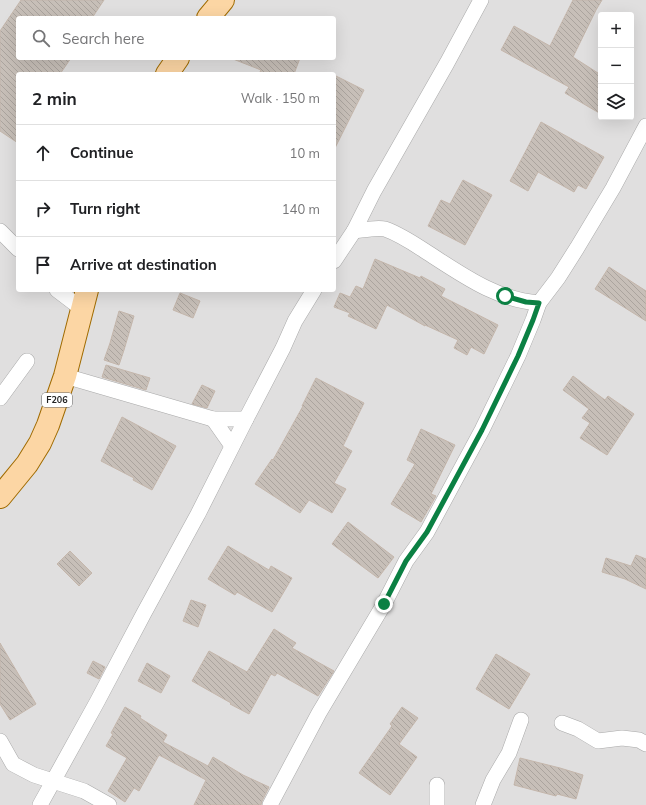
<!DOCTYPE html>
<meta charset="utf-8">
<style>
body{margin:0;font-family:Mulish,sans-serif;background:#f2f2f2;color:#202124}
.controls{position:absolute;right:12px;top:12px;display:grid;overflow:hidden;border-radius:4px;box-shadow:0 4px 16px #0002}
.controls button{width:36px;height:36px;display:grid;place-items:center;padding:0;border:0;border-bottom:1px solid #e0e0e0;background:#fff;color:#202124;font:20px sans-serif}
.stop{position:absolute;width:12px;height:12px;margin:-9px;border:3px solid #0b8043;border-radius:50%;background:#fff}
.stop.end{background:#0b8043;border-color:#fff;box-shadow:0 1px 4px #0008}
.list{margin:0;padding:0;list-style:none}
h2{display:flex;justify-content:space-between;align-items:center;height:52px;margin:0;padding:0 16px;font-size:17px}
h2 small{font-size:13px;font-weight:400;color:#757577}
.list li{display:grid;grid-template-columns:26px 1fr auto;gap:12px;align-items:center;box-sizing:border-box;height:56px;padding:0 16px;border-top:1px solid #e0e0e0}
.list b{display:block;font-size:15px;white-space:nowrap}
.list em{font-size:13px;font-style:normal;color:#757577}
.icon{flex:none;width:22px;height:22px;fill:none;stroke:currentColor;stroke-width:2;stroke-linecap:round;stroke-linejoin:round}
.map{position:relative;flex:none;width:646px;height:805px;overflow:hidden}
.search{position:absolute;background:#fff;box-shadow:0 4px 16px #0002;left:16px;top:16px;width:320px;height:44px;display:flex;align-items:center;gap:10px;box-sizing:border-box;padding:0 14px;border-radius:4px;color:#757577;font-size:15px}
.panel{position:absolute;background:#fff;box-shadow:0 4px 16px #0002;left:16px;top:72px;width:320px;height:220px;border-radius:4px}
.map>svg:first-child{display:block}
</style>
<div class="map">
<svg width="646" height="805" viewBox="0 0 646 805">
<defs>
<pattern id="building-back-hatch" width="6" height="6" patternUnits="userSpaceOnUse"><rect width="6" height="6" fill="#c7bfb8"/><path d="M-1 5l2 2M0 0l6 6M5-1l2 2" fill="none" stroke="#aba49e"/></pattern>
</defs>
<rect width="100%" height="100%" fill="#f2efe9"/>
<!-- residential -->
<path fill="#e0dfdf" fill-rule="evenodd" d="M0,0h646v805h-646zM601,15h30v102h-30zM18,18h316v40h-316zM18,74h316v216h-316z"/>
<!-- building -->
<g fill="url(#building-back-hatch)" stroke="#c4b6ab">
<polygon points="21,0 104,0 92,18 18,18 18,58 71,58 60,74 18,74 18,143 0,131 0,31"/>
<polygon points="573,0 602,0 596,10 573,57 601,75 601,114 565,93 569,87 501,50 514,26 550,46"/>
<polygon points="233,58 300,58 294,74 259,74 261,70 233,59"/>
<polygon points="334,75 364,90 334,150"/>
<polygon points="541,122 604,157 586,189 578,185 574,192 538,172 528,191 510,181"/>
<polygon points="463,180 492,195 465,245 428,226 441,200 450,204"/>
<polygon points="375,259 420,278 421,276 445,289 441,296 498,325 484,354 471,347 467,355 454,348 458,340 425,325 425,326 387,305 376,329 348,316 350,313 334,307 340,293 350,297 356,286 363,289"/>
<polygon points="609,267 646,291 646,321 595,289"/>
<polygon points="180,293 200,301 193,318 173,310"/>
<polygon points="119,311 134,316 124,350 119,365 104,360 110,343"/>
<polygon points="106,365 150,378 146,390 102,377"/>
<polygon points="573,376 605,400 608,396 634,414 607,455 580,438 590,423 582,418 589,409 563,390"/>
<polygon points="316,378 364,403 343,446 352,451 334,483 346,489 332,513 309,500 300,513 255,484 272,459 273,460 303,406 302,406"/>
<polygon points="202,385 215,391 207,408 192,404"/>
<polygon points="122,417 176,446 152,490 133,480 134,478 101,461"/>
<polygon points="421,429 455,445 431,494 436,496 421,522 391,504 415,464 407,460"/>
<polygon points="348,522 394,557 378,578 332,544"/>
<polygon points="228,546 269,570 271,566 292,578 272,612 237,592 235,595 208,579"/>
<polygon points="70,551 92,573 79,586 57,564"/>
<polygon points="636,555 646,559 646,589 625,579 602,572 606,558 631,566"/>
<polygon points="191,600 206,605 198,627 183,621"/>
<polygon points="274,629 296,643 292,648 334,671 318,696 277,673 275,676 271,674 249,714 230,704 231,703 192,681 209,651 247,672"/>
<polygon points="0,643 36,704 10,720 0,704"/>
<polygon points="496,654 530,674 509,709 476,689"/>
<polygon points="93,661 105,667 99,679 87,673"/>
<polygon points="147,663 170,676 161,693 138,681"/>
<polygon points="125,707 141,716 140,718 167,735 163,742 208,766 213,757 243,775 269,787 262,801 261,805 194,805 206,780 159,755 139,791 134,788 125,802 108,791 127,758 106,746 113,734 111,733"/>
<polygon points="402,707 418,718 399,744 417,757 390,795 359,773 392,726 390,724"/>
<polygon points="520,758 560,768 583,775 576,799 557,794 556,796 514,785"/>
</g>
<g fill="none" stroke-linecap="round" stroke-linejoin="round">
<defs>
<g id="street">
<polyline points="0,231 18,249"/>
<path d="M354,231c9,-1 23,-4 31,-2 14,5 28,14 40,22 36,23 71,49 114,52"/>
<polyline points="334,261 354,231 374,191 447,63 481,0"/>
<polyline points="57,290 82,309"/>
<polyline points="65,376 213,419 246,419"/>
<polyline points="0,398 27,361"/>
<polyline points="213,419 232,446"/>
<polyline points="562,723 578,729 598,741 622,738 639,740 646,744"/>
<polyline points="0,741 13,764 34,775 84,791 109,805"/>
<polyline points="437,785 437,805"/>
<polyline points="40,805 97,702 144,613 198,514 246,419 283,348 295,321 314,290"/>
<polyline points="270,805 319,713 384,604 406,561 427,532 482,430 518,356 533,320 539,303 558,278 577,248 613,188 646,126"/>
<polyline points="483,805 493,780 509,753 521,720"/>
</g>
<g id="primary">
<polyline points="208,18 223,0"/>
<polyline points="167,74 178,58"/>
<polyline points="0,497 27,464 40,443 48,425 65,376 87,290"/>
</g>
</defs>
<!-- street casing -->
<use href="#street" stroke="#a9a9a9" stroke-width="16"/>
<!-- primary casing -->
<use href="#primary" stroke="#a06b00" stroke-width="24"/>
<!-- street -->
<use href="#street" stroke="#fff" stroke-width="15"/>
<!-- primary -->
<use href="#primary" stroke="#fcd6a4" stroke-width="22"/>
</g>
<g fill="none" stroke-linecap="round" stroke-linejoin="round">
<!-- route -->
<polyline stroke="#0b8043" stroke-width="5" points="384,604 406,561 427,532 482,430 518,356 533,320 539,303 526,302 505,296"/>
</g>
<g text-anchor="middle" stroke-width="3.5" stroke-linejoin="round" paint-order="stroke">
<!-- shield labels -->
<rect fill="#fff" stroke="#646464" stroke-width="1" x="42" y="393" width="30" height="14" rx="3"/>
<g font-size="9" font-weight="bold" fill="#222">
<text x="57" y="403">F206</text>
</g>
</g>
</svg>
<div class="controls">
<button>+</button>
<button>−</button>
<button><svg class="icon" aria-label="layers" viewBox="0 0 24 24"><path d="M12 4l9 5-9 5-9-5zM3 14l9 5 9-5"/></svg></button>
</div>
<div class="stop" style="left:505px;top:296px"></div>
<div class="stop end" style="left:384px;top:604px"></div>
<div class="search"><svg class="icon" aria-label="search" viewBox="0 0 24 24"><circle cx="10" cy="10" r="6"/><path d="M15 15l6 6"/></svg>Search here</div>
<section class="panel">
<h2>2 min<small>Walk · 150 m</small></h2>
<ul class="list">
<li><svg class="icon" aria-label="ahead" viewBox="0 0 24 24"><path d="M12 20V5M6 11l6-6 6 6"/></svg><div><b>Continue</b></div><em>10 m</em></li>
<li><svg class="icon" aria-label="right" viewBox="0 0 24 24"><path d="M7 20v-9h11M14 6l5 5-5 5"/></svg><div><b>Turn right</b></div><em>140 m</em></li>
<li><svg class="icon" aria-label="arrive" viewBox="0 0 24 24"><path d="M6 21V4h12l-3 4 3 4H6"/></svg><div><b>Arrive at destination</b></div></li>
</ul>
</section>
</div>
